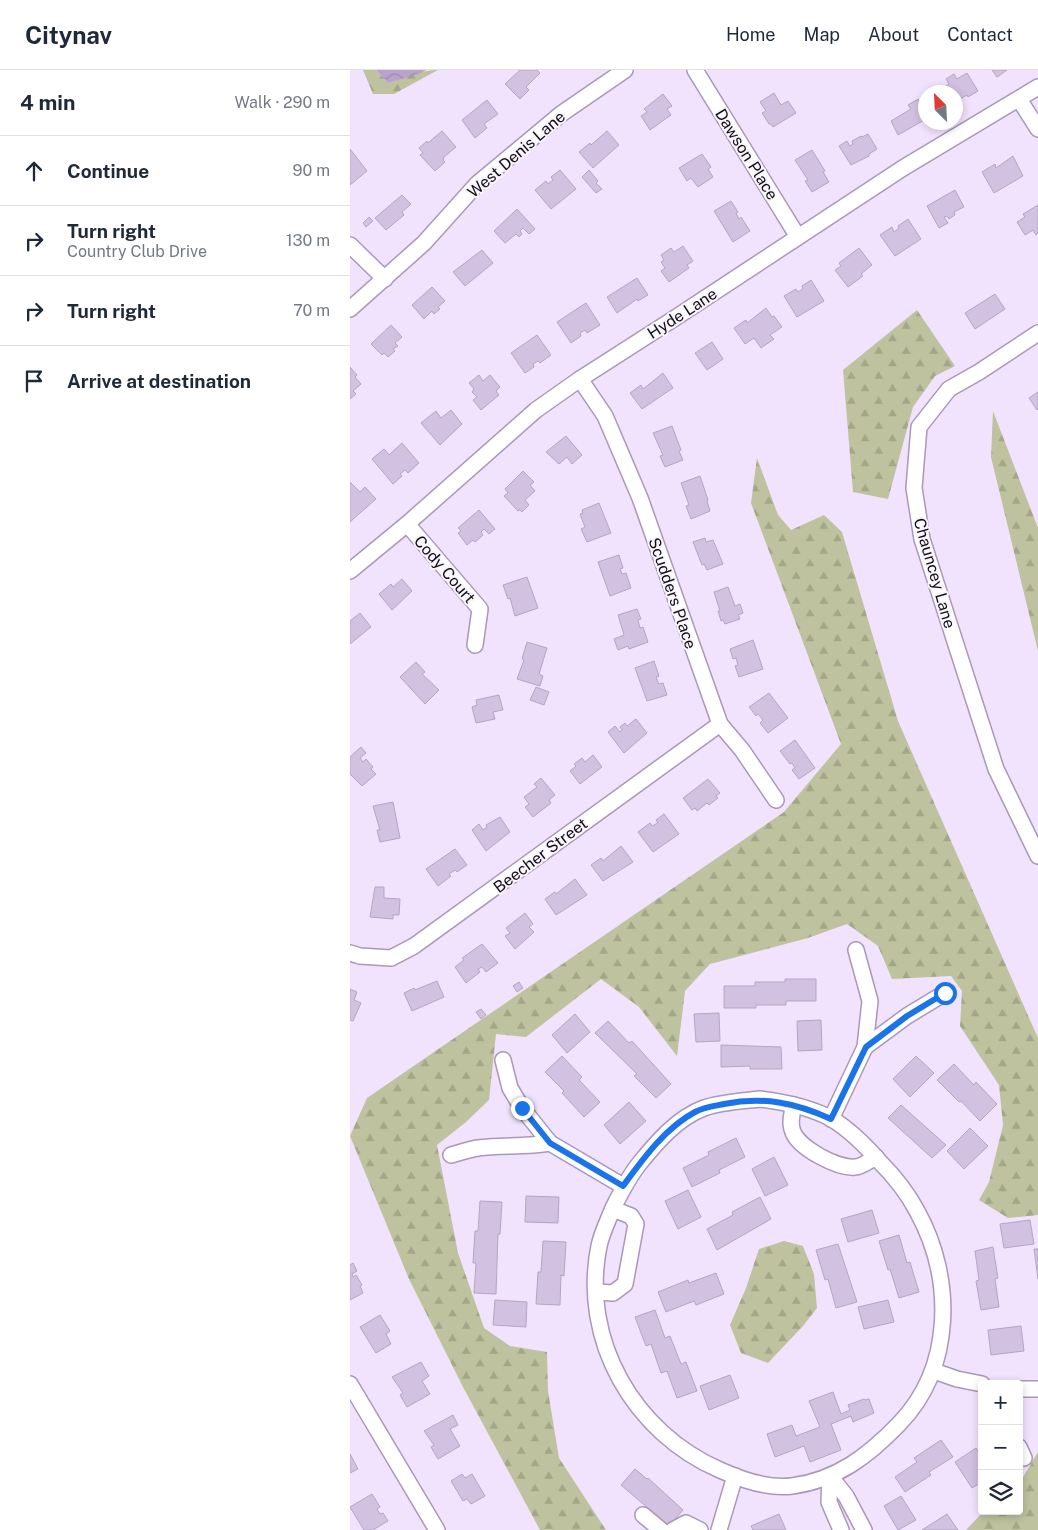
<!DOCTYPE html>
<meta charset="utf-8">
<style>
body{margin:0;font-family:"Public Sans",sans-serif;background:#f2f2f3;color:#1f2937}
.controls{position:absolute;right:15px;bottom:15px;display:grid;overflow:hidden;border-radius:5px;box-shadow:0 2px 8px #0003}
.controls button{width:45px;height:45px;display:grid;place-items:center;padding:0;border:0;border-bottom:1px solid #e0e1e3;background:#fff;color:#1f2937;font:25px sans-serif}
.compass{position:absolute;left:568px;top:15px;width:45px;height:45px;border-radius:50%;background:#fff;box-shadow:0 2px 8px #0003;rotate:336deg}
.stop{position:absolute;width:15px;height:15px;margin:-11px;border:4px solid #1a73e8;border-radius:50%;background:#fff}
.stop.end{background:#1a73e8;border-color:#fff;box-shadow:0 1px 5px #0008}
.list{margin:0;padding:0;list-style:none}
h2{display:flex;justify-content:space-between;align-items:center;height:65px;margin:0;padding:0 20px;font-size:21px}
h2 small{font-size:16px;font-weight:400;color:#747a83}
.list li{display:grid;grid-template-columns:32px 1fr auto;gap:15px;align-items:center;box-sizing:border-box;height:70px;padding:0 20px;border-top:1px solid #e0e1e3}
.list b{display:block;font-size:19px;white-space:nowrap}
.list p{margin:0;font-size:16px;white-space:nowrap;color:#747a83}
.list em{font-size:16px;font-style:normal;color:#747a83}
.icon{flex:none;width:28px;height:28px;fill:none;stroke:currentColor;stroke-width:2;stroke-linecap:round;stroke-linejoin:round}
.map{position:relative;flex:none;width:688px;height:1460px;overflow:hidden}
header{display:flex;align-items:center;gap:30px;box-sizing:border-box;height:70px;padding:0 25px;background:#fff;border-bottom:1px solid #e0e1e3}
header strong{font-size:24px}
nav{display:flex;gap:28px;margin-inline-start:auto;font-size:18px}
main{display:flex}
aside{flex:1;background:#fff}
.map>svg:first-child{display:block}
</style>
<header>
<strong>Citynav</strong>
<nav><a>Home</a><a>Map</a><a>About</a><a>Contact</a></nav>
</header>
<main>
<aside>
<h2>4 min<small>Walk · 290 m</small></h2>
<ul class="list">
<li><svg class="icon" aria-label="ahead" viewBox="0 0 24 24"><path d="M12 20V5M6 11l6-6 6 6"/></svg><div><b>Continue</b></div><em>90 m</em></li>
<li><svg class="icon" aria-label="right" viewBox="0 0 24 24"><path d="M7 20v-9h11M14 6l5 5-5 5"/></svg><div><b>Turn right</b><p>Country Club Drive</p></div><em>130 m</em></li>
<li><svg class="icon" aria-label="right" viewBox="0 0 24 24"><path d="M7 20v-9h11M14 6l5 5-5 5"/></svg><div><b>Turn right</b></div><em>70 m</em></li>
<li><svg class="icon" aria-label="arrive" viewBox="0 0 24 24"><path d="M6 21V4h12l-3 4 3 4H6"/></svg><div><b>Arrive at destination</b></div></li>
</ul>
</aside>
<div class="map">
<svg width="688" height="1460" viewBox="0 0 688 1460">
<defs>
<pattern id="forest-firs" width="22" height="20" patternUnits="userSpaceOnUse" patternTransform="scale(1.25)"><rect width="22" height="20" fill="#bfc29e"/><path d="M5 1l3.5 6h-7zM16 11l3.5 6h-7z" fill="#a3a687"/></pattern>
<pattern id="water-waves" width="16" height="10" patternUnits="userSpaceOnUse" patternTransform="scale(1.25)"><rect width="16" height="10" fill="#baa2ce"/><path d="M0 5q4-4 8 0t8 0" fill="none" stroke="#9f8ab0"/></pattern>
</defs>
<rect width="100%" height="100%" fill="#f1e3fd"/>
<!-- forest -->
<g fill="url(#forest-firs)">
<path d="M13,0h13l12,13c16,-5 33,-13 50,-13l-44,24h-21z"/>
<polygon points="567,240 605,296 585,306 563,337 538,429 503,422 493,300"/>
<polygon points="643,341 688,458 688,581 641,387"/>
<polygon points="407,388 428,445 441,460 474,445 492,462 548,651 688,968 688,1145 658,1148 629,1130 639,1112 653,1055 649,1015 610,956 612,921 601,906 542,909 528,876 497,854 458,868 360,894 335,921 327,986 289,937 251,909 176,967 146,964 139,1030 116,1052 87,1075 108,1183 134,1258 160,1276 197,1282 198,1321 209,1388 256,1460 190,1460 113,1317 59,1209 0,1066 17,1028 434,742 491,674 401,433"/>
<polygon points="434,1171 453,1176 464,1204 467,1238 453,1256 418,1293 391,1283 380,1255 396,1218 409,1179"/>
<polygon points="688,1382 688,1460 616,1460 634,1441 669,1441 669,1411 672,1409"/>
</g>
<!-- water -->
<polygon fill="url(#water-waves)" points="26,0 76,0 71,3 38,13"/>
<!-- building -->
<g fill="#d2c1e1" stroke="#b5a5c4">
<polygon points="170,0 187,0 190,3 176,17 179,20 170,29 155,14"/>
<polygon points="642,0 657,0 647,7"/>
<polygon points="617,3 628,21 618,27 617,25 610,29 612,31 606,35 606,22 587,22 599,14 596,9 604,4 607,9"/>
<polygon points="424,23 431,35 438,31 446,43 423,57 421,54 419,54 412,43 416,41 410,32"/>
<polygon points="313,24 322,36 317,39 321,45 300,60 291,46 297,42 294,39"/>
<polygon points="568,29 576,42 576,49 548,65 541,51 561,39 558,35"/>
<polygon points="137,30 148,44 134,54 137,58 125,68 112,50"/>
<polygon points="92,61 106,77 94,87 93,90 95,92 85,101 70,85 73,83 69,78 77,71 78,73"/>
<polygon points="257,61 269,75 243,98 229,82 240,73 241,75"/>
<polygon points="518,64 527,79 519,84 519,86 501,95 489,76 497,71 500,76 503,74 502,71 511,66 512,67"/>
<polygon points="0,79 17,101 0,115"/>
<polygon points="462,80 475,101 473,102 479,112 462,122 455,111 458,110 445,90"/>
<polygon points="352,84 361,97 358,99 363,107 348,117 341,108 337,111 329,98"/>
<polygon points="663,86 673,106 644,123 632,102 645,94 646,98"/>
<polygon points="210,100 226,119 201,139 185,120 196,111 198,114 203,110 201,107"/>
<polygon points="239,100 248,111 246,113 252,119 246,123 232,107"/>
<polygon points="605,120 614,137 604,142 605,145 599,149 597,146 594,147 598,153 589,158 577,136"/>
<polygon points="52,125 61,134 52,142 54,145 36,160 25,148"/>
<polygon points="381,131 388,142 386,143 389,149 391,147 400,161 383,172 364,141"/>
<polygon points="688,135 688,163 686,165 683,160 675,165 667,152 675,147 673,144"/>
<polygon points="167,139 185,159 179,164 173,158 170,161 172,164 169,167 166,164 155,173 144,161"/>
<polygon points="19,147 23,151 16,157 13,153"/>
<polygon points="558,149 571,169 545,186 530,165 542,157 544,162 549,158 548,156"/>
<polygon points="333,176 343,191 337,195 339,198 319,212 311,201 315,198 311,192 314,190 311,185 321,178 324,182"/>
<polygon points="509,178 522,195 511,204 513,206 498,217 485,200 491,196 489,193"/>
<polygon points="132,180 143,193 115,216 103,202"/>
<polygon points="287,208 298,225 288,231 287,229 267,243 257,227"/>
<polygon points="461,210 474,231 447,247 434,226 446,219 448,222 453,219 452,216"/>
<polygon points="82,217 95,231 88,237 90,239 84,244 82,241 74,249 62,235"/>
<polygon points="645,224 655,239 625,259 615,243"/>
<polygon points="236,233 250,255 237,263 235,260 230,263 231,266 221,273 207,252"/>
<polygon points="416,238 422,247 424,246 432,257 420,265 424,269 411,278 404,268 395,274 384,258 396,250 397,253"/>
<polygon points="41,255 52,267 45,273 48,276 43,279 45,281 38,287 34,283 32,285 21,274"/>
<polygon points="187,265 201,285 190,293 188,291 183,294 184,297 175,303 161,283"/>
<polygon points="362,272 373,289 357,300 345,283"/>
<polygon points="0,297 7,305 5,307 11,314 3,321 6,324 0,329"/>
<polygon points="313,303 323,318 292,339 280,323 291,315 293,319"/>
<polygon points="129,305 133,311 140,305 150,317 146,321 149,325 131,340 123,330 127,327 122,322 124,319 119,313"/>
<polygon points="688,322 688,339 687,340 679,328"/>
<polygon points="101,340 112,354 90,375 71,353 86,341 91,348"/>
<polygon points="322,356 331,380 329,381 333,390 315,397 310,386 313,385 303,363"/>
<polygon points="216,366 232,385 222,394 217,387 209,394 196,382"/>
<polygon points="52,373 69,393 58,403 55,400 50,404 52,406 43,414 22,389 34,379 39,385"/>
<polygon points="173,401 184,412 180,415 185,421 175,430 179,435 172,442 170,440 168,441 154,426 158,423 155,419"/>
<polygon points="350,406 358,430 357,431 360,441 341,449 336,436 339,435 331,413"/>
<polygon points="0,412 10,422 15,417 26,429 0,452"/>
<polygon points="249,433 261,463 237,472 231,459 235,457 230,444 233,443 232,440"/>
<polygon points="129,440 145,459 139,464 134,459 131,462 133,465 125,472 123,470 117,475 108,463 111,461 108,458"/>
<polygon points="355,468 356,472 363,470 373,494 357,500 354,494 352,495 343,472"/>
<polygon points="269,485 273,498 270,499 272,504 276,503 281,518 260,526 248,492"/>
<polygon points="177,507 188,538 165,546 160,528 158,529 153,515"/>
<polygon points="52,509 62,521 42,540 29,524 41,514 43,517"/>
<polygon points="378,517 385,536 390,534 393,543 388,545 390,549 375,554 373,550 371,551 368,541 370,541 364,522"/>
<polygon points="287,539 291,549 288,550 290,558 293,557 298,572 279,579 278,576 268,580 264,569 274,565 268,545"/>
<polygon points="10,543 21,557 0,574 0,551"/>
<polygon points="403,570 413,599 389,607 385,596 388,595 386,588 383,589 380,579"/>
<polygon points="177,572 197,578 189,604 193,606 190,616 167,609 174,590 172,589"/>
<polygon points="304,591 309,606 306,607 309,614 313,613 317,625 297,631 285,598"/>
<polygon points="66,592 75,602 72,604 89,620 75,634 50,607"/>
<polygon points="186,617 199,622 194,635 180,630"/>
<polygon points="419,623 438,648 418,663 410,653 413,650 408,644 406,646 399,637"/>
<polygon points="149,625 153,640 143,642 145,649 126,653 122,637 127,635 126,630"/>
<polygon points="286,649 297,663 274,683 258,662 265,656 270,662 272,660 270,657 275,653 277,656"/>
<polygon points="445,670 465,698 449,709 442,700 445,698 442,693 440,694 430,681"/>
<polygon points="11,677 16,683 10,688 13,692 16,689 23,697 21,699 26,704 12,716 0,704 0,687"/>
<polygon points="243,685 252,697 230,714 220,701 226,696 224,694 232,688 235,692"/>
<polygon points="191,708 205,725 199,730 201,733 183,747 175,737 179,734 174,727 187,717 184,714"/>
<polygon points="358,709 370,723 366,726 368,728 359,735 357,733 347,741 345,738 342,740 333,728"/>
<polygon points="43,732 50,768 30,772 27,760 30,760 23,736"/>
<polygon points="314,744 329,764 303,782 288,762 300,753 302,756 308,753 306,750"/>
<polygon points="150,747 160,762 136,781 122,760 129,754 133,760 137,757 136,755"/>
<polygon points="271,776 283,792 253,811 241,795 251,788 253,791"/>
<polygon points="105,779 117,795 107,802 105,800 99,804 101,806 88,816 76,799"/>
<polygon points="225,809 237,825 206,845 195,829 205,822 206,824"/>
<polygon points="25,817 34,817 34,828 50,829 49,845 43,845 43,849 20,847"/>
<polygon points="175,843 183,854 179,857 184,862 165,879 155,866 160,863 156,858"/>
<polygon points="132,874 148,893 136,902 132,897 128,899 130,902 116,913 105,897 114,890 112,888"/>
<polygon points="435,909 466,909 466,931 436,931 436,935 406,935 406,938 374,938 374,916 405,916 405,912 435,912"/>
<polygon points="87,911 94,927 62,941 54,923 64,918 65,920"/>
<polygon points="169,912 173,918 167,922 163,916"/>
<polygon points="0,919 7,922 4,930 11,933 3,951 0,950"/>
<polygon points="131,939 136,945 131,949 126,942"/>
<polygon points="369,943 370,971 346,972 344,944"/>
<polygon points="225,944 240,962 217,983 202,965"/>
<polygon points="471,950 472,980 448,981 447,951"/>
<polygon points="258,951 279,973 282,971 321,1014 306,1028 284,1006 287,1004 245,963"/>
<polygon points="371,975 431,977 432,999 400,999 400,996 371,997"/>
<polygon points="212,986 232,1007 229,1010 250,1032 234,1047 212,1023 214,1021 195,1002"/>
<polygon points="566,986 584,1003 560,1027 543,1009"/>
<polygon points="604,994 624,1015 626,1012 647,1034 630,1051 611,1031 609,1032 587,1010"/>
<polygon points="279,1032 296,1051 270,1074 254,1055"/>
<polygon points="551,1035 596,1075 582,1088 538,1048"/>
<polygon points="620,1058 638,1076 614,1099 597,1081"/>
<polygon points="386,1068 395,1087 369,1100 370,1103 342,1117 333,1098 359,1085 358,1082"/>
<polygon points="424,1087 438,1115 415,1126 402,1099"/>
<polygon points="338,1120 351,1147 328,1159 315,1131"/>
<polygon points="176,1126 209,1127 208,1153 175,1152"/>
<polygon points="410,1127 421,1149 367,1180 357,1159 383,1145 382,1142"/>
<polygon points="130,1131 152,1132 150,1164 148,1164 146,1224 124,1223 126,1193 123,1193 125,1161 128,1161"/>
<polygon points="522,1140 529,1163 498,1172 491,1149"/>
<polygon points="680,1150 684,1174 654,1178 650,1154"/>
<polygon points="549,1165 557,1193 560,1192 569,1222 549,1228 540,1199 538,1200 529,1171"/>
<polygon points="193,1171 216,1172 214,1206 211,1205 210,1235 186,1234 188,1202 191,1202"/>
<polygon points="488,1174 507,1232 486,1238 478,1209 475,1210 466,1180"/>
<polygon points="643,1177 648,1208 645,1209 649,1237 631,1240 626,1211 629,1210 625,1181"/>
<polygon points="684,1179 688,1179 688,1209"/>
<polygon points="3,1193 7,1201 2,1204 3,1207 6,1205 12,1215 10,1216 13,1223 0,1230 0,1195"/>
<polygon points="366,1203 374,1224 346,1235 344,1231 316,1242 308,1222 338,1210 339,1213"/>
<polygon points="145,1230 177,1232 176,1257 143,1255"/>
<polygon points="538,1230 544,1252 514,1259 508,1237"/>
<polygon points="305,1240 315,1268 320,1266 331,1294 336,1292 347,1321 327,1328 317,1301 311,1303 301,1274 296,1276 285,1247"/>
<polygon points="30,1245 40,1261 36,1264 41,1274 26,1283 10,1257"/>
<polygon points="671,1256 674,1281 641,1285 638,1260"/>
<polygon points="71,1292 79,1306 72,1311 80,1324 57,1337 50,1325 53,1323 42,1307"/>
<polygon points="380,1305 389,1328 359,1340 350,1316"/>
<polygon points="483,1322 491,1344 500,1340 498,1335 514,1329 515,1330 519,1329 524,1343 503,1352 501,1346 481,1354 491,1380 460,1392 454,1376 425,1387 417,1364 442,1355 446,1366 470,1357 459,1331"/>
<polygon points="103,1345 108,1355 100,1359 110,1376 88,1389 81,1377 84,1375 74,1361"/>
<polygon points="591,1370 603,1387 579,1402 581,1405 555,1422 545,1407 567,1392 564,1388"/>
<polygon points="626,1378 632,1387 632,1412 622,1418 605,1392"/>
<polygon points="0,1384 8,1399 0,1403"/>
<polygon points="285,1399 297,1409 298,1408 333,1440 319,1456 271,1415"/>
<polygon points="112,1404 115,1408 122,1404 135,1426 121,1434 117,1429 113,1431 101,1411"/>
<polygon points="22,1424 30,1437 27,1439 30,1444 33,1443 38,1451 23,1460 14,1460 0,1437"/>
<polygon points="551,1426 566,1450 548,1460 534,1436"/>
<polygon points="429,1444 436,1460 403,1460 401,1456"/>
<polygon points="597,1444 608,1460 572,1460"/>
</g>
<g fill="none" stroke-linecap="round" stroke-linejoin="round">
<defs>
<g id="minor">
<polyline points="345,0 448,167"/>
<polyline points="669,29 688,59"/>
<polyline points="0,175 35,209"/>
<polyline points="0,239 74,173 127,114 211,44 275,0"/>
<polyline points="688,263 629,302 599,319 569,357 564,418 572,469 646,699 688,786"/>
<polyline points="230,309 255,346 290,428 370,654 392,680 426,730"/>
<polyline points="57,454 130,539 125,575"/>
<polyline points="0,501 57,454 186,340 230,309 325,248 553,98 688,17"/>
<polyline points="0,883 10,886 41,888 64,876 370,654"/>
<polyline points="515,977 557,946 595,923"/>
<polyline points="153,990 160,1018 172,1038 200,1073 273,1116"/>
<path d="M410,1029c25,3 50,8 72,20 18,11 33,26 47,42 15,15 28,31 38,50 37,67 37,156 -18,213 -31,32 -62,56 -107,62 -24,3 -50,-6 -72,-16 -86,-37 -140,-130 -121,-224 3,-14 9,-25 14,-38 8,-16 15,-30 26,-44 17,-21 38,-46 65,-56 17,-6 38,-7 56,-9z"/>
<path d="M444,1035c-2,8 -5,18 -1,27 6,16 45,37 62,35 7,0 15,-7 21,-10"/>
<polyline points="481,1049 515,977 520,931 506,880"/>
<path d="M101,1085c9,-2 18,-6 27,-7 24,-3 48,-1 72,-5"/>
<polyline points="247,1222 263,1223 275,1214 286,1154 281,1146 263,1139"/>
<polyline points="584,1301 607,1309 632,1314"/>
<polyline points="0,1314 87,1460"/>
<polyline points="669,1319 688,1319"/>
<polyline points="669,1377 674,1388"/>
<polyline points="480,1406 496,1426 514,1460"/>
<polyline points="480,1406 479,1432 491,1460"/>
<polyline points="293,1445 311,1460"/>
<polyline points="323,1460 336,1453 350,1460"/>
<polyline points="369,1460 385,1406"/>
</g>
</defs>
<!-- minor casing -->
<use href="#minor" stroke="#a998b7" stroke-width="18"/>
<!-- minor -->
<use href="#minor" stroke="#fff" stroke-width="15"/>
</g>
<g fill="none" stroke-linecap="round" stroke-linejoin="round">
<!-- route -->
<path stroke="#1a73e8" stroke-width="6" d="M172,1038l28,35 73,43c20,-27 42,-58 72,-74 9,-5 19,-6 29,-8 39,-8 72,-1 107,15l35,-72 41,-31 38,-23"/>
</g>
<g text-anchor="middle" stroke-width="4" stroke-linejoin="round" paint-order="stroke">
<!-- street labels -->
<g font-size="16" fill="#120c17" stroke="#f8f5fb">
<text transform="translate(166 84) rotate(-41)" y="6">West Denis Lane</text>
<text transform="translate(397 84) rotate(58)" y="6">Dawson Place</text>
<text transform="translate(332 243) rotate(-33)" y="6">Hyde Lane</text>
<text transform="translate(95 499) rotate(49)" y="6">Cody Court</text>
<text transform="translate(585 503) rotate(74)" y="6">Chauncey Lane</text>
<text transform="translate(323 523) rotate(71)" y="6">Scudders Place</text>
<text transform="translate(190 785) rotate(-37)" y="6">Beecher Street</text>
</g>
</g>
</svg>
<div class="controls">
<button>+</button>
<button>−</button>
<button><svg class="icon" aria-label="layers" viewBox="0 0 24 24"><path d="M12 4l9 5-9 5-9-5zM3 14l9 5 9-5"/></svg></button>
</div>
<svg class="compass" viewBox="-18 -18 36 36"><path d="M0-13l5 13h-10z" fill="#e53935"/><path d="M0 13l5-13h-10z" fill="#747a83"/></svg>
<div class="stop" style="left:595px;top:923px"></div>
<div class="stop end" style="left:172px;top:1038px"></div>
</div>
</main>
